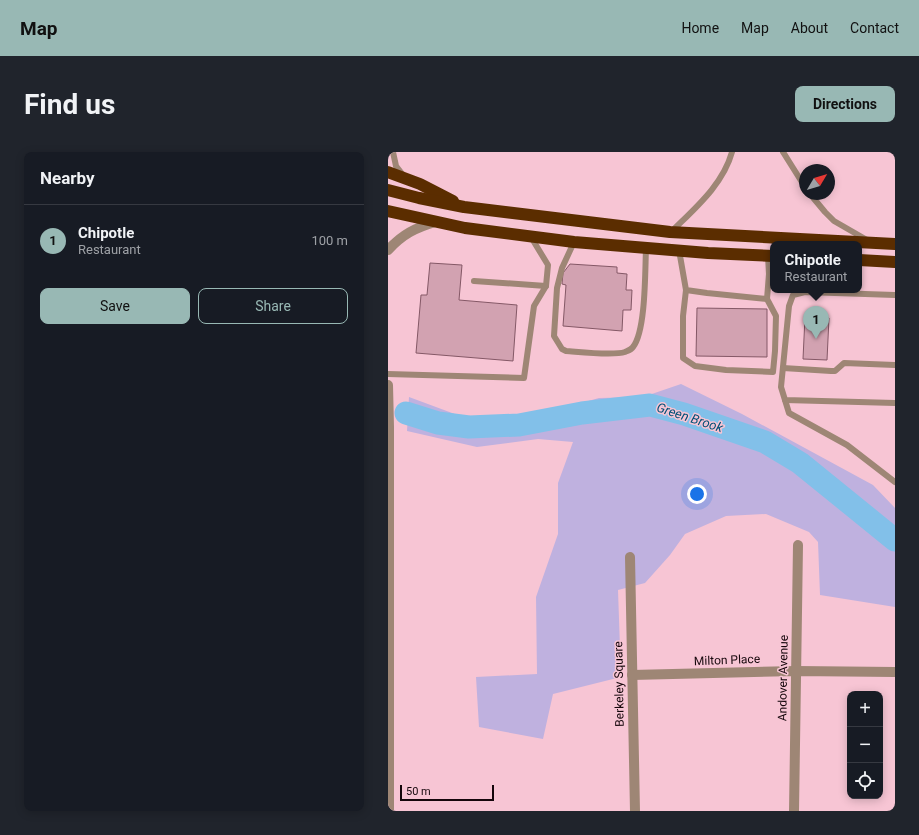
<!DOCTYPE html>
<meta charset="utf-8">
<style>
body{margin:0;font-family:Roboto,sans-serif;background:#20242c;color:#f1f3f6}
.controls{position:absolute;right:12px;bottom:12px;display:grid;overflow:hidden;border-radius:8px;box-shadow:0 2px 10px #0003}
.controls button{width:36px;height:36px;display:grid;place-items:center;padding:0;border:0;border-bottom:1px solid #363941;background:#171b24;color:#f1f3f6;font:20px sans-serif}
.compass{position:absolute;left:411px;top:12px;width:36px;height:36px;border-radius:50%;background:#171b24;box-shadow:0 2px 10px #0003;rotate:52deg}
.scale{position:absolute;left:12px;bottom:10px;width:94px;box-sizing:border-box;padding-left:4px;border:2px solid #15060b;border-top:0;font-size:11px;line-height:14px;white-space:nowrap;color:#15060b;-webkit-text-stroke:3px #f7c5d4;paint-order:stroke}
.you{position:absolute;left:309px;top:342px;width:14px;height:14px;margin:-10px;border:3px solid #fff;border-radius:50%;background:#1a73e8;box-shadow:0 0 0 6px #1a73e833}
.badge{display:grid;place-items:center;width:26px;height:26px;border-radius:50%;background:#98b8b4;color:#111;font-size:13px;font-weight:700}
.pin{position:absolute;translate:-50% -33px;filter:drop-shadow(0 1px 2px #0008)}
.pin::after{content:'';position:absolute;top:21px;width:14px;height:12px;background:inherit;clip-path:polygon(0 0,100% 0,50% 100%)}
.popup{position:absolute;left:382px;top:89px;width:92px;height:52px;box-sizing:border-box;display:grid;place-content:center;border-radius:8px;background:#171b24;filter:drop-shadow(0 1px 3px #0005);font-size:13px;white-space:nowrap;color:#9ea1a6}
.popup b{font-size:15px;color:#f1f3f6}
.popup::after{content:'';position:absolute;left:50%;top:100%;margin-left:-8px;border:8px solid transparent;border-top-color:#171b24}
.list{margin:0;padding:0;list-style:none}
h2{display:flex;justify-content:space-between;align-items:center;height:52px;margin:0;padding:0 16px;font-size:17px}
h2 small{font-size:13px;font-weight:400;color:#9ea1a6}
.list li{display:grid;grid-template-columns:26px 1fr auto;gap:12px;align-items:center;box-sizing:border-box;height:72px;padding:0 16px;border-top:1px solid #363941}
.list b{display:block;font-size:15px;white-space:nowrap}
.list p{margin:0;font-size:13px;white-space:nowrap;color:#9ea1a6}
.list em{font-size:13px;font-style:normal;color:#9ea1a6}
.actions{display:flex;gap:8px;padding:12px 16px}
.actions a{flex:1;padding:9px 0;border:1px solid #98b8b4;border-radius:8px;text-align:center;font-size:14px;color:#98b8b4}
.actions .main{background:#98b8b4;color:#111}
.icon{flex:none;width:22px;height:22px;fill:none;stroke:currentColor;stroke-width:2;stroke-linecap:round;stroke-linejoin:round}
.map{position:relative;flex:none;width:507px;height:659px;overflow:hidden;border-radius:8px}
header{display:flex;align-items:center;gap:24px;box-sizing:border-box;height:56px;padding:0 20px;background:#98b8b4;color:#111}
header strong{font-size:19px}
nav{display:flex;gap:22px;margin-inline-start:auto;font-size:14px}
.intro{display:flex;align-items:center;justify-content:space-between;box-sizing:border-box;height:96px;padding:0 24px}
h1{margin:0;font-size:28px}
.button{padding:10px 18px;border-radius:8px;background:#98b8b4;color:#111;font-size:14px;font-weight:700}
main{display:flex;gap:24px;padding:0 24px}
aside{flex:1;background:#171b24;border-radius:8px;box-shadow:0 2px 10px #0003}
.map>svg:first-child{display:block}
</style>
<header>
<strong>Map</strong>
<nav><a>Home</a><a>Map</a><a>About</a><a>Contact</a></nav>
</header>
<div class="intro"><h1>Find us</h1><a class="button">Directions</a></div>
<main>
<aside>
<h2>Nearby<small></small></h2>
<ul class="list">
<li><span class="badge">1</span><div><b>Chipotle</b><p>Restaurant</p></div><em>100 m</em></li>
</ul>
<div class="actions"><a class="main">Save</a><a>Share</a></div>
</aside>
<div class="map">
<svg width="507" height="659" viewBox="0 0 507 659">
<rect width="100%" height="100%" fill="#f7c5d4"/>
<!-- green -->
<polygon fill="#bfb1df" points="293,232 354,262 485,333 507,356 507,455 432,443 430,390 421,380 378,362 338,364 297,382 282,403 257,431 230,438 233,525 165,542 155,587 91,575 88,525 149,522 148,445 170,382 170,331 185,290 150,287 89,295 19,279 21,245 83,268 150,263 211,246 255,245"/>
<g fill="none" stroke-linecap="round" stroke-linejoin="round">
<!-- river -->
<polyline stroke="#82c0e9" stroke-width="23" points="18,261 50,271 81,275 131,273 194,261 262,253 296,262 377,290 412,311 507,388"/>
</g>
<!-- building -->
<g fill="#d2a2b1" stroke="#845866">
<polygon points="42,111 74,113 71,148 129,153 125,209 28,201 33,143 39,143"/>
<polygon points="182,112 229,115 229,121 239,122 238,138 244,138 243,158 235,158 234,179 175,174 178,133 174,132 175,121"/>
<polygon points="309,156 379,157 379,205 308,204"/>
<polygon points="417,165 441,166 439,208 415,207"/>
</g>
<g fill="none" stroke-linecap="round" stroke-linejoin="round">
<!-- lane -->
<g stroke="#9e8675" stroke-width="6">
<polyline points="5,0 8,14 15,23"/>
<polyline points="395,0 417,35"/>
<polyline points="422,42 437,60 446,69 479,88"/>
<path d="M283,80c23,-23 52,-47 61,-80"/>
<path d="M186,90l-12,26 -5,20 -3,48 8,13 4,2c14,1 47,5 59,1 2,-1 6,-2 8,-5 13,-16 12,-77 13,-99"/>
<polyline points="291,98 298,138 319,141 379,147 381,122 380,104"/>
<polyline points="86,129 158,134"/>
<polyline points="298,138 295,164 295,206 307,214 338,218 385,220 387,199 388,164 379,147"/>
<polyline points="507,143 417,140 405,143 401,154 393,235 397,248 507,251"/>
<polyline points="395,216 443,219 447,219 456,211 507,213"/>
<polyline points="0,222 136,226 146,154 158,134 160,113 143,85"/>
<polyline points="397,248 401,261 459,293 507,330"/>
</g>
<!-- street -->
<g stroke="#9e8675" stroke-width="10">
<path d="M0,98c15,-16 27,-22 47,-28"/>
<polyline points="0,233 1,275 1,659"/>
<polyline points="242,405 247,659"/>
<polyline points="244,523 408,519 507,520"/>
<polyline points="406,659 410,393"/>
</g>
<!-- highway -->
<g stroke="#5b2d00" stroke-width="12">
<polyline points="0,20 32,32 65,49"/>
<polyline points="0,38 31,46 76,55 282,80 507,92"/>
<polyline points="0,59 77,76 186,90 320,101 385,104"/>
<polyline points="471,108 507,110"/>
</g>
</g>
<g text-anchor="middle" stroke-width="3" stroke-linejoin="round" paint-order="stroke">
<!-- street labels -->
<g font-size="12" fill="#15060b" stroke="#f7c5d4">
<text transform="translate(339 508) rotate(-2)" y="4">Milton Place</text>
<text transform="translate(395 526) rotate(-89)" y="4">Andover Avenue</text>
<text transform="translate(231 532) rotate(-91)" y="4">Berkeley Square</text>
</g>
<!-- water labels -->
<g font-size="13" font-style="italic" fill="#005077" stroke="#f7c5d4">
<text transform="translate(302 265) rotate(18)" y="5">Green Brook</text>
</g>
</g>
</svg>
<div class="controls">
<button>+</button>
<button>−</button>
<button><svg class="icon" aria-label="locate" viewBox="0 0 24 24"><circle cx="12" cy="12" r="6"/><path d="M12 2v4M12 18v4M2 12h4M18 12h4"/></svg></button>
</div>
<svg class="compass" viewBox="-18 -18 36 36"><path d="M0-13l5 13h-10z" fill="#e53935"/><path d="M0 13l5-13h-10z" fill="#9ea1a6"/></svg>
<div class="scale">50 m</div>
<div class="you"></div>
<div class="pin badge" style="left:428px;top:187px">1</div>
<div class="popup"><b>Chipotle</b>Restaurant</div>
</div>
</main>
